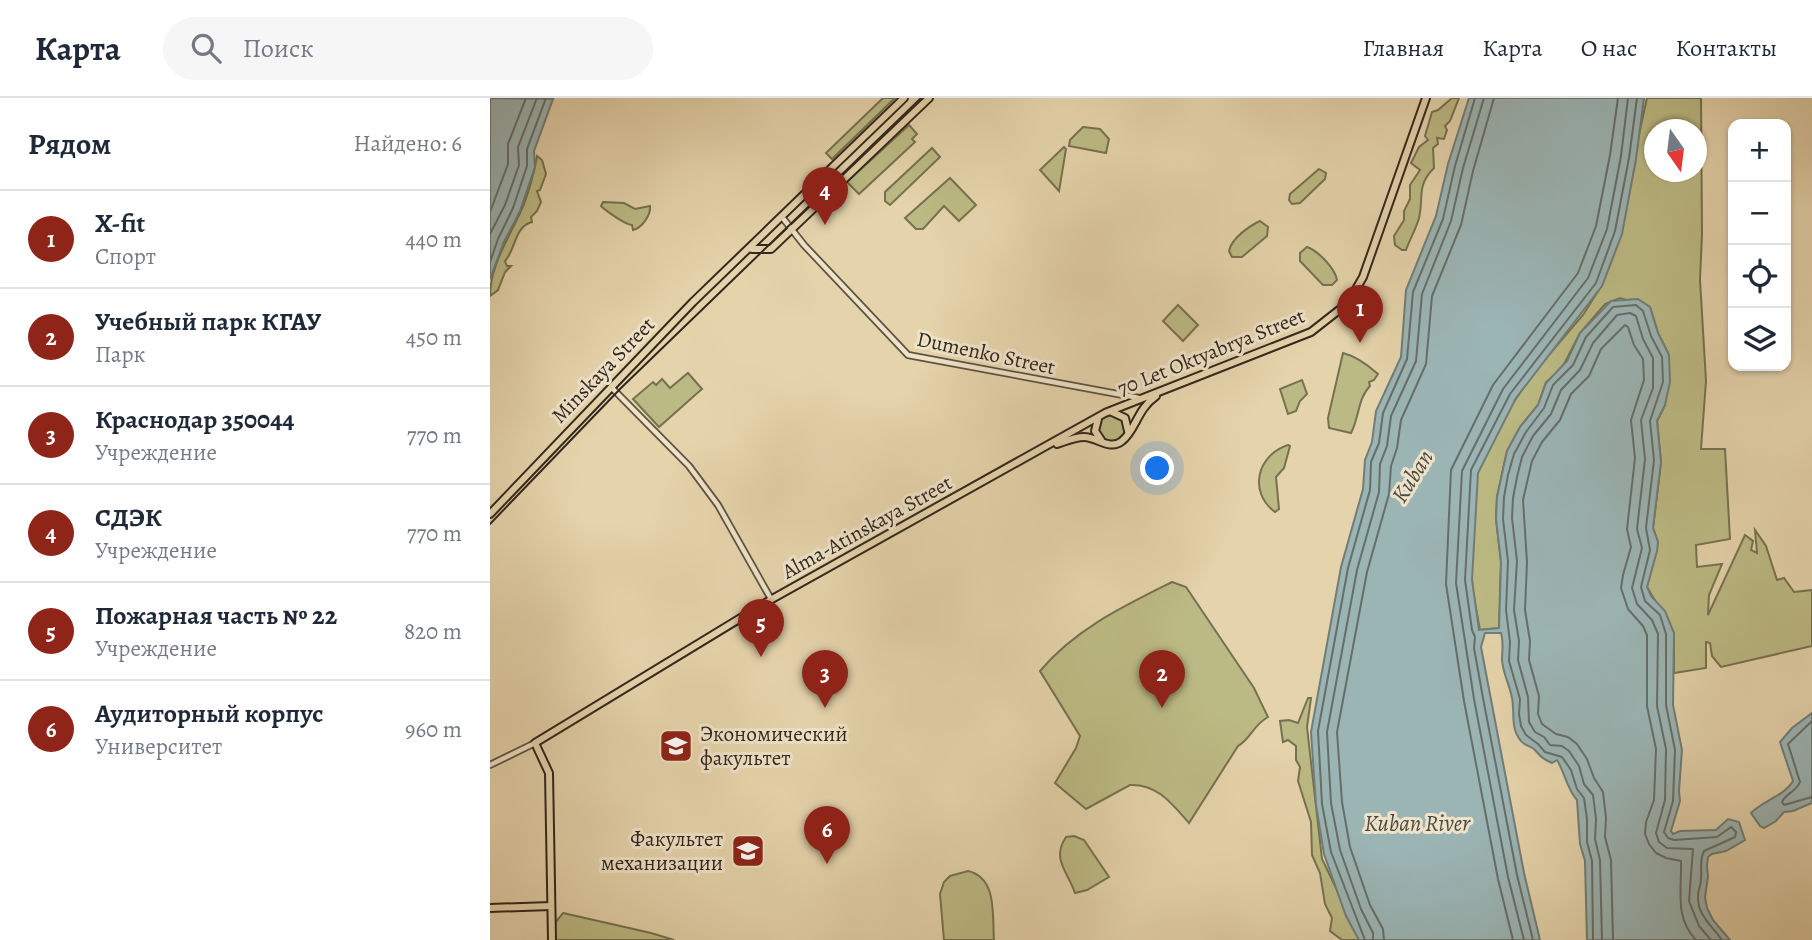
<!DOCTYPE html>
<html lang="ru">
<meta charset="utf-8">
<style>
body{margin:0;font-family:Alegreya,serif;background:#f6f6f7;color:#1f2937}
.controls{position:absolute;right:21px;top:21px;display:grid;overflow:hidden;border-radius:14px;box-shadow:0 2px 5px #0004}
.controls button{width:63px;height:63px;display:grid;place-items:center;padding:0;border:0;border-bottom:2px solid #e0e1e3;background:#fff;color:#1f2937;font:35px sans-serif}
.compass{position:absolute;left:1154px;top:21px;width:63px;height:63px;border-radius:50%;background:#fff;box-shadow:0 2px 5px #0004;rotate:166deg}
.you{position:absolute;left:668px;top:371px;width:24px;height:24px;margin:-18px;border:5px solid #fff;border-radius:50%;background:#1a73e8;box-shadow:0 0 0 10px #1a73e833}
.badge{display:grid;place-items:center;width:46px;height:46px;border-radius:50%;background:#8f2418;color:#fff;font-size:23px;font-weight:700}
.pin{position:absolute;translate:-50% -58px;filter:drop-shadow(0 2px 4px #0008)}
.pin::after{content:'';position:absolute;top:37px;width:24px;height:21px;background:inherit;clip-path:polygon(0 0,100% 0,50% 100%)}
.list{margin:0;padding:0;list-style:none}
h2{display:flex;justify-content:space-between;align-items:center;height:91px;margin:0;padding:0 28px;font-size:30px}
h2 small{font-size:23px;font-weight:400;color:#747a83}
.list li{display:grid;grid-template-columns:46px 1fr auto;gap:21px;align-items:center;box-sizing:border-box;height:98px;padding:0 28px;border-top:2px solid #e0e1e3}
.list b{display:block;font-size:26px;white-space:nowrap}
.list p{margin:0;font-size:23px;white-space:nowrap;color:#747a83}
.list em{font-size:23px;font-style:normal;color:#747a83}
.icon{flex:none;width:38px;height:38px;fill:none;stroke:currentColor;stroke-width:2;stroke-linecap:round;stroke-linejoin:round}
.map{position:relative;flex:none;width:1322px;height:842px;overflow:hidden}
header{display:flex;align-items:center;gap:42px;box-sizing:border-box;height:98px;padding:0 35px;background:#fff;border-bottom:2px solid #e0e1e3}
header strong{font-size:33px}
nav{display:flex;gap:38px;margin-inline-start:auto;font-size:24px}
.search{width:490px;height:63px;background:#f6f6f7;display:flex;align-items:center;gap:18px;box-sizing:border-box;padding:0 24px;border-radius:38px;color:#747a83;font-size:26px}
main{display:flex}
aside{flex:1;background:#fff}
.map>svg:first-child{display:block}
</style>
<header>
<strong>Карта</strong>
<div class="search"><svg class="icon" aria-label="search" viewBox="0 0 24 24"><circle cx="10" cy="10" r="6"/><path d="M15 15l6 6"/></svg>Поиск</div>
<nav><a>Главная</a><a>Карта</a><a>О нас</a><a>Контакты</a></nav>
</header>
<main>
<aside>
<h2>Рядом<small>Найдено: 6</small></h2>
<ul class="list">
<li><span class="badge">1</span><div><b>X-fit</b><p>Спорт</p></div><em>440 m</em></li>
<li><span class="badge">2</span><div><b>Учебный парк КГАУ</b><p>Парк</p></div><em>450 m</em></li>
<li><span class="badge">3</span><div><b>Краснодар 350044</b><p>Учреждение</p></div><em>770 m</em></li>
<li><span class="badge">4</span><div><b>СДЭК</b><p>Учреждение</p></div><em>770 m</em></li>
<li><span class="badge">5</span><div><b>Пожарная часть № 22</b><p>Учреждение</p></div><em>820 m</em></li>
<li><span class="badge">6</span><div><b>Аудиторный корпус</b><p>Университет</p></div><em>960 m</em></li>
</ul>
</aside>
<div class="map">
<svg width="1322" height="842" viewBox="0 0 1322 842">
<rect width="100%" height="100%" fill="#e5d3ab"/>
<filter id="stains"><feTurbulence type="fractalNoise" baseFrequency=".00286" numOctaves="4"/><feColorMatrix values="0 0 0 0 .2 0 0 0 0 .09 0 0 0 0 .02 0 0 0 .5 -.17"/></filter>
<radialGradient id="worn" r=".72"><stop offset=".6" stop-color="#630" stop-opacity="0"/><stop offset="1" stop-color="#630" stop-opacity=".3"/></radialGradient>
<!-- green -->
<g fill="#bcba84" stroke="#767150" stroke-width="2" fill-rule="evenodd">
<polygon points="393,0 405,0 342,61 336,55"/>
<path d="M962,0h7l-9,23 -5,5 2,4 -3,9 -7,-1 1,6 -5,4 1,20c-18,18 -10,29 -15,50 -3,11 -9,21 -13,32h-4l-7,-5 -1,-9 10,-16v-9l6,-12v-14l10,-15 -9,-7 8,-16 9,-7 -3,-4 7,-24 6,-2z"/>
<path d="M1157,0h54l1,136 -2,46 6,101 -5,68h24l5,90 -34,6 1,22 25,-3 -13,31 -1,20 37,-80 8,6 -2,9 6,3 -2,-23 11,16 11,34 7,-2 10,14 18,-2v56l-91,21 -9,-11 -2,-13 -4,-1v26l-32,5v-40l-27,-46 11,-45 -5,-14 8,-66 -4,-41 8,-16 4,-50 -11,-22 -8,-26 -30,-9 -15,6 -25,29 -19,37 -15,12 -8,23 -18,22 -13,24 -10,46 -1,22 5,43 -2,66 -19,2 -7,-38 -3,-37 2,-72 39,-77 24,-35 48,-56 17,-27 11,-26zM1164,32h42v42h-42z"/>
<polygon points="419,27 427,36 422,41 425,44 369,96 357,84"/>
<polygon points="593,29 610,31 619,41 616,55 579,48 580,42"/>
<polygon points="574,49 576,51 569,93 550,72"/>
<polygon points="442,50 450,59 400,107 395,103 395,94"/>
<path d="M47,58l5,4 4,14 -6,16 -3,1 4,11 -4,9 -6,6 1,5c-18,5 -16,27 -27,39l2,5h4l-6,6 -7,18 -8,6c0,-32 22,-63 34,-92 6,-16 10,-31 13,-48z"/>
<polygon points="829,71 836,75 835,81 810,105 802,106 799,102 800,96"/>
<polygon points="460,80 486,107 469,123 454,108 433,131 426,131 415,120"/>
<path d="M113,104l21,1 11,6 15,-3c1,9 -8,22 -17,24l-1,-5c-6,0 -26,-14 -31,-19z"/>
<path d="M770,123l8,6 -1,9 -25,21h-10l-3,-6c2,-12 20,-25 31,-30z"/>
<path d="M817,149c11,4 28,21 30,33l-5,5h-9l-23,-24v-8z"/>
<polygon points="688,207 708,227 693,243 673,223"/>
<path d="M853,255c12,3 26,13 35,21l-4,6 -5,2 1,4c-12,12 -11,32 -19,47l-22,-5 -1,-10z"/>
<polygon points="198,275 212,291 169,329 143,301 163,284 166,287 172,281 180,290"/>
<polygon points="812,282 817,296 810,303 806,313 798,316 790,291"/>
<circle cx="622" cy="330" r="14"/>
<path d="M798,347l2,1 -6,22 -8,9 3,32 -4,3c-27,-20 -18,-57 13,-67z"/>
<path d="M682,484l14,5 68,101 14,29c-16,9 -17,22 -30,29l-49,77c-17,-19 -31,-39 -59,-38l-44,24 -31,-26 21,-35 4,-12 -40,-65c35,-42 84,-65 132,-89z"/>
<polygon points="818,600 821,600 817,629 832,761 871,842 852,842 840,833 842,820 835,806 830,775 822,757 821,724 808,683 810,669 806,662 806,648 798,642 793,644 790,623 799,622 808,625"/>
<path d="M584,738l10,4 25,37 -22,13 -12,3c-7,-21 -24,-34 -9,-56z"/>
<path d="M478,773c30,7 24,45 26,69h-50l-4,-46 4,-12 6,-6z"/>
<polygon points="73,815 161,835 184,842 65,842 64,826"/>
</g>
<!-- water -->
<g fill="#9bb5b5" stroke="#717d78" stroke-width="2">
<polygon points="0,0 63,1 44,53 45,69 30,113 14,144 0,181"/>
<path d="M979,0h175l-8,61 -14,75 -20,52 -86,112 -38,75 -6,107 7,50 20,-2 2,-66 -5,-43 1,-22 10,-46 13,-24 18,-22 8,-22 21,-22 13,-28 31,-32 27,-2 12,8 8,26 11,22 1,27 -5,23 -8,16 4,41 -8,66 5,14 -1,9 -10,36 4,9 14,15 9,22 -1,72 9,45 -3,41 1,10 -9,30 2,3 7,-3 36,-1 12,-11 11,3 6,18 -19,11 -14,3 -4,3 -1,9 1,11 -3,20 2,11 6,12 17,20h-143l-2,-79 -5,-17 -3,-44c-10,-11 -12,-27 -20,-40l-5,3c-9,-4 -11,-6 -17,-13 -4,-4 -10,-4 -14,-9 -11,-13 -6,-28 -9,-43 -2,-12 -9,-24 -10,-38 0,-10 2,-17 -1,-27h-16l-4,14 43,226 16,67h-181l-13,-24 -22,-62 -8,-49 -5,-73 30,-165 22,-78 2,-29 7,-18 4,-31 25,-54 5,-67 30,-74 12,-52z"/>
<path d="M1322,615v90l-19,8 -9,1 -8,9 -12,7 -4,-2 -9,-13c12,-12 34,-18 42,-32l-13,-39 12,-14z"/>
</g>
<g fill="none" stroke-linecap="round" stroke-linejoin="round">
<!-- shore -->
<g stroke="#666e69" stroke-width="2">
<polyline points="0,114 18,66 18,46 36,0"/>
<polyline points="0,136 15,107 29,67 28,49 47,0"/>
<polyline points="0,164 8,141 23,110 37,68 37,51 56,0"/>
<path d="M1322,623l-24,23 12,38c-4,10 -15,12 -18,20l2,3 28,-8"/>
<polyline points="875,842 841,754 832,706 828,633 858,470 880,392 881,364 889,345 893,315 917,261 923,194 953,121 965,68 985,0"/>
<polyline points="883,842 883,835 871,811 850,752 841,705 837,634 867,472 889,394 890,366 897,348 901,318 926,263 932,196 961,123 973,70 994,0"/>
<polyline points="894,842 893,831 880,807 860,749 852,704 847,634 877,474 899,396 901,368 907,350 911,322 936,266 942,198 971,127 983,73 1004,0"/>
<polyline points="1023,842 1008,781 974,603 956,486 961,372 1003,287 1088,175 1106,128 1120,57 1128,0"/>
<polyline points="1034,842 1018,779 984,601 966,485 972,373 1013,291 1098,180 1117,131 1131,58 1138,0"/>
<polyline points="1043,842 1027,777 993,600 984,550 985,539 982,532 975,482 981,372 1020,296 1106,185 1125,133 1139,60 1147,0"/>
<path d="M1103,842l-1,-79 -5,-19v-23l-3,-21 -7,-9 -6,-19 -9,-13 -17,-5 -7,-8 -12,-9 -5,-9 -2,-12 1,-15 -11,-38 1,-19 -4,-32 2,-49 -5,-42 1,-22 4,-22 6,-21 12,-22 18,-24 9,-23 20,-20 13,-28 27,-30 23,-2 7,6 8,25 11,21 1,25 -13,39 4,39 -8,68 4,22 -9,37 4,14 15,14 6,19v71l9,45 -2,51 -9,31 4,6 6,2 43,-3 14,-10 5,5 -1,5 -31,14c-5,10 -2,18 -3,28 0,6 -3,11 -3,17 -1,19 14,30 24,44"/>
<polyline points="1112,842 1110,762 1105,741 1106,721 1103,697 1094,686 1089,668 1079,653 1072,648 1060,647 1054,639 1045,634 1039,624 1038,599 1028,562 1029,543 1024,512 1027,463 1022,420 1023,400 1027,379 1032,359 1043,338 1061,316 1071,292 1090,272 1103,245 1127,217 1140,215 1146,218 1153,241 1163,260 1163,290 1151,322 1155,361 1147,431 1152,450 1142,490 1147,506 1162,522 1168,536 1167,608 1176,651 1175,702 1166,735 1169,744 1177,750 1203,751 1199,803 1209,828 1221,842"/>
<path d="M1123,842l-2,-80 -6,-23 1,-19 -3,-26 -9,-14 -7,-19 -10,-15 -9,-7 -12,-3 -14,-10 -4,-10 1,-18 -10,-36 1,-19 -5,-31 2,-48 -4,-62 9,-39 10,-19 18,-22 11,-26 18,-18 12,-27 24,-24 3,2 6,18 9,14 1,21 -13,40 4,38 -8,71 4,18 -8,28 -2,13 7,21 15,17 4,9v71l9,43 -2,51 -8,22 -1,12 4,10 7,9 10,5 15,3c1,28 -7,56 15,79"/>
</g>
<defs>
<g id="minor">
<polyline points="292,119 314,147 418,257 649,300"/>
<polyline points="121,289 199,368 228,407 281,501"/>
<polyline points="0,667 45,645"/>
</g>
<g id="major">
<polyline points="262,151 281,151 439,0"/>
<polyline points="622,314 635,320 638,333"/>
<polyline points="608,321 605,333 611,342"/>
<path d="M567,346c9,-3 18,-7 27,-7 13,0 26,14 38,4 14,-11 15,-32 34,-45"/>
<polyline points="0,416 203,204 414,0"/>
<polyline points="0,810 61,808"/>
<polyline points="62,842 59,675 45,645 282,501 615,315 821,234 858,205 873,179 936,0"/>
</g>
</defs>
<!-- minor casing -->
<use href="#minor" stroke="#5e5340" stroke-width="8"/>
<!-- major casing -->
<use href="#major" stroke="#31281d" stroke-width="10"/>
<!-- minor -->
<use href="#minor" stroke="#eee2c8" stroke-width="4.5"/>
<!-- major -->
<use href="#major" stroke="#e5d3ab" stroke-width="6"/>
<!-- tram -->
<polyline stroke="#31281d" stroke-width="2" points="0,426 131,290 431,0"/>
</g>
<!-- icons -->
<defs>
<symbol id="university-square" viewBox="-11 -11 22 22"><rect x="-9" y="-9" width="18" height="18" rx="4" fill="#8f2418" stroke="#eee2c8"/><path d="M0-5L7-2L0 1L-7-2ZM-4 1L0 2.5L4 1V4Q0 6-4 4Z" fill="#fff"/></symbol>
</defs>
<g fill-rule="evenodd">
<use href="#university-square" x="167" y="629" width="38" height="38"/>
<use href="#university-square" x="239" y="734" width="38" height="38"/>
</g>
<g text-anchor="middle" stroke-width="6" stroke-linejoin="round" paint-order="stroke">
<!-- street labels -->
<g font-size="21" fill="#31281d" stroke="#eee2c8">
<text transform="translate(721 254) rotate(-22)" y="7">70 Let Oktyabrya Street</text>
<text transform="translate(496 255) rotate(12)" y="7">Dumenko Street</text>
<text transform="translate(113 272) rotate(-46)" y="7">Minskaya Street</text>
<text transform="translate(377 429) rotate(-29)" y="7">Alma-Atinskaya Street</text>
</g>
<!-- poi labels -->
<g font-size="21" fill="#31281d" stroke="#eee2c8" text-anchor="start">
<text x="210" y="643">Экономический<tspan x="210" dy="24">факультет</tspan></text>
<text x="233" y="748" text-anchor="end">Факультет<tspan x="233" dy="24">механизации</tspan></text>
</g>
<!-- water labels -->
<g font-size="23" font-style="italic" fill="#4c4b43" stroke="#eee2c8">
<text transform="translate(922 378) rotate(-58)" y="8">Kuban</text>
<text x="927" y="733">Kuban River</text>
</g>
</g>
<rect width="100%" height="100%" filter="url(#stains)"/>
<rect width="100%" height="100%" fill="url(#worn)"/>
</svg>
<div class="controls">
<button>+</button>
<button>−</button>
<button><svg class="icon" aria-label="locate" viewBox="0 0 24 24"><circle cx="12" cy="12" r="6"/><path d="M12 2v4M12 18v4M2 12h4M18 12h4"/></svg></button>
<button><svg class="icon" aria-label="layers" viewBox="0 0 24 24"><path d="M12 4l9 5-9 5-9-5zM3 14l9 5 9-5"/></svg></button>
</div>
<svg class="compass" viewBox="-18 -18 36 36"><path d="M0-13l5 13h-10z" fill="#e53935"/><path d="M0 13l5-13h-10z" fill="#747a83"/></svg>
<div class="you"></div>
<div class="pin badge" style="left:870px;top:245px">1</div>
<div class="pin badge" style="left:672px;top:610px">2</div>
<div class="pin badge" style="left:335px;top:610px">3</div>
<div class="pin badge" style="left:335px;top:127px">4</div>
<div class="pin badge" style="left:271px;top:559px">5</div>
<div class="pin badge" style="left:337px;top:766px">6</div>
</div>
</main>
